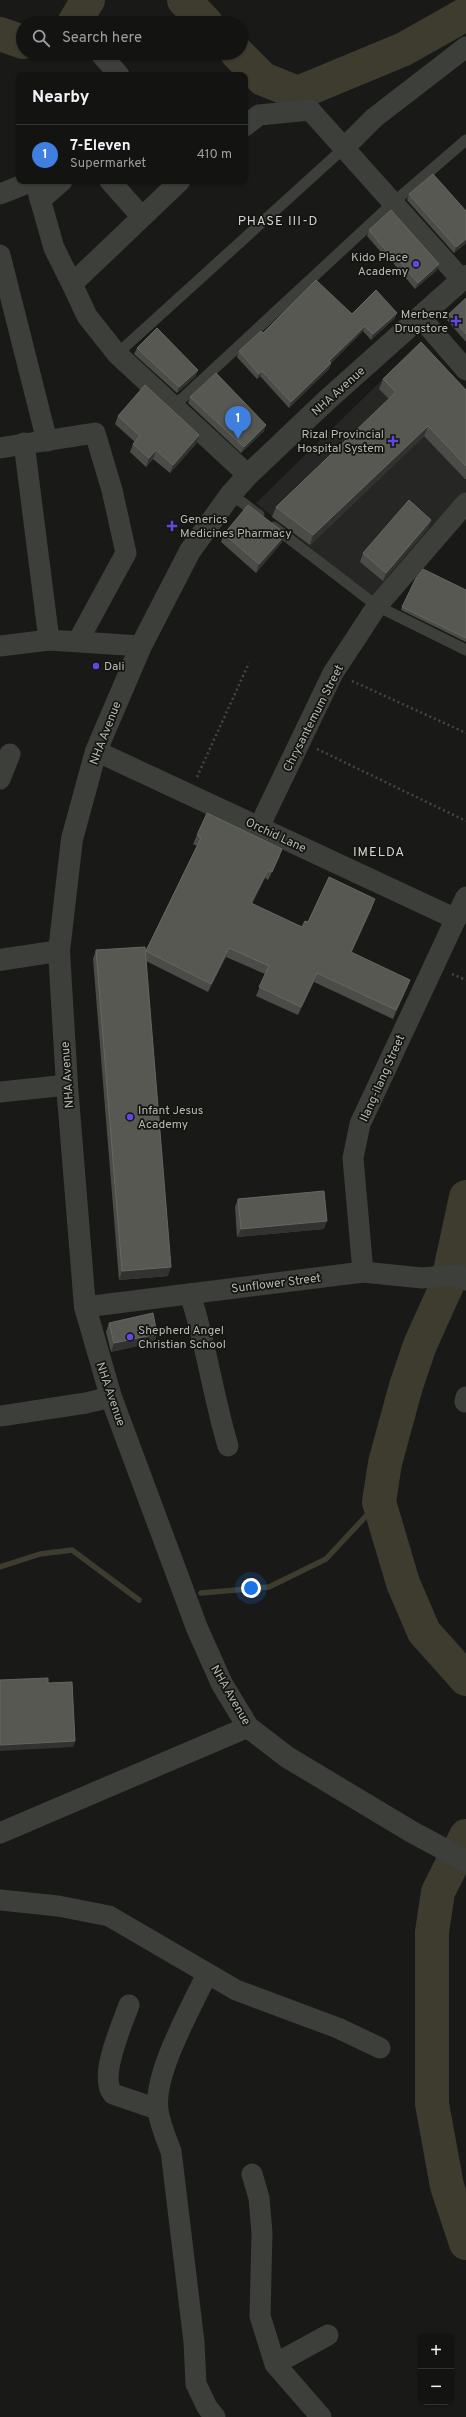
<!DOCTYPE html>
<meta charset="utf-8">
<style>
body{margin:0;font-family:Overpass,sans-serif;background:#202120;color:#f1f3f6}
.controls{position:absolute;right:12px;bottom:12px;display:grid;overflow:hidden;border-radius:8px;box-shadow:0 1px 3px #0004}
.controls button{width:36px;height:36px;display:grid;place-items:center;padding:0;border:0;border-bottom:1px solid #323332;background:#131412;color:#f1f3f6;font:20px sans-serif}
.you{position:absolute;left:251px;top:1588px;width:14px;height:14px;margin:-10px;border:3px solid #fff;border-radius:50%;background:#1a73e8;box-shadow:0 0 0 6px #1a73e833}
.badge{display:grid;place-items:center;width:26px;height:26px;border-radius:50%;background:#0f766e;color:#fff;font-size:13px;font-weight:700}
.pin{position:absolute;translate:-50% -33px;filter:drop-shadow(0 1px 2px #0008)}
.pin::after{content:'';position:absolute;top:21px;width:14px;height:12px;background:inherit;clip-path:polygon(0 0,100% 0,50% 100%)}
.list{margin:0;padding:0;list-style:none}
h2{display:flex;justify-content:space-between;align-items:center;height:52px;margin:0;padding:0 16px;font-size:17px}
h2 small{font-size:13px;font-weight:400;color:#9d9e9f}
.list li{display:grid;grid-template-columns:26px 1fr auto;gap:12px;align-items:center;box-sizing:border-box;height:60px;padding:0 16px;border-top:1px solid #323332}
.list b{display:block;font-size:15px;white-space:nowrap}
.list p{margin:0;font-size:13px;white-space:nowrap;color:#9d9e9f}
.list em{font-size:13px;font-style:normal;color:#9d9e9f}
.icon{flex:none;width:22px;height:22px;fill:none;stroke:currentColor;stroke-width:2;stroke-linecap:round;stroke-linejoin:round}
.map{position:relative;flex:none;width:466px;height:2417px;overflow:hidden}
.search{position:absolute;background:#131412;box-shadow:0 1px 3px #0004;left:16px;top:16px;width:232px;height:44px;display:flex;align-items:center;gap:10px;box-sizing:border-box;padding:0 14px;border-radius:22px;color:#9d9e9f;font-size:15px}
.panel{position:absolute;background:#131412;box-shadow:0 1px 3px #0004;left:16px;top:72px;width:232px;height:112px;border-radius:8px}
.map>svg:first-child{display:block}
</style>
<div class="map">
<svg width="466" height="2417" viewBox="0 0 466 2417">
<rect width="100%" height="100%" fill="#191a18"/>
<!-- built -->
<polygon fill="#262724" points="420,343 466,391 466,492 372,598 256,503"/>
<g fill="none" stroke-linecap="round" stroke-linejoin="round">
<!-- stream -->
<g stroke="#3d3c2f" stroke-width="5.5">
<polyline points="0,1567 40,1554 72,1550 139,1600"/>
<polyline points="201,1593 269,1587 326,1559 379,1502"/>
</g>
<!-- river -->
<g stroke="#3d3c2f" stroke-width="34">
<polyline points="184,0 206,23"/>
<polyline points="74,23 88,0"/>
<polyline points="0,34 23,42"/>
<polyline points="237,53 263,79 298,93 404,49 466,14"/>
<polyline points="466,1197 447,1285 420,1345 406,1386 385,1463 379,1502 403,1583 424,1632 466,1679"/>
<polyline points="466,1836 438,1892 432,1932 432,2104 447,2186 466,2243"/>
</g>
<!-- path -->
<g stroke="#444640" stroke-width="2.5" stroke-dasharray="2 3" stroke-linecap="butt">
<polyline points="352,681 466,733"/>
<polyline points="317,749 466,821"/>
<polyline points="197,777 249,663"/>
<polyline points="452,974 466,980"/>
</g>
<!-- service -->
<g stroke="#3d3f3a" stroke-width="11">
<polyline points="117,354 344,148"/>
<polyline points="174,406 394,202 466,140"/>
<polyline points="231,494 259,515"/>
<polyline points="274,527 377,606 466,650"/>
</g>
<!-- minor -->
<g stroke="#3d3f3a" stroke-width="21">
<polyline points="100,53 119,75"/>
<polyline points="245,126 259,115 310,110 462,280"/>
<polyline points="344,148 374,118 466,47"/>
<polyline points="35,181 54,248 72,284"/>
<polyline points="110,181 142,217"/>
<polyline points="180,181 72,284 87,316 117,354 248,475"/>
<polyline points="0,194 33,181"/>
<polyline points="40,200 62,181"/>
<polyline points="0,255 47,441"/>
<polyline points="421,318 466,370"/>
<polyline points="24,443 49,640"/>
<polyline points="0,448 95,433 112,490 126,553 78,641"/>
<polyline points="0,646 49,640 141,646"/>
<polyline points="96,751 456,919"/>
<polyline points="0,779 10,754"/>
<polyline points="259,827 333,673 377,606 466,503"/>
<polyline points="0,1092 67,1085"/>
<polyline points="363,1272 353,1158 360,1124 466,897"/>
<path d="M190,1294c16,49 23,102 38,152"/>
<polyline points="85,1307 363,1272 422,1278 458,1275 466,1280"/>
<polyline points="465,1402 466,1397"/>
<polyline points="0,1416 86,1403 111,1397"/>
<polyline points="0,1833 248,1727"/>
<polyline points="0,1900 58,1906 109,1916 236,1990 338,2028 380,2048"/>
<path d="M207,1974c-16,34 -54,100 -49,136 2,15 8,28 13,41l23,191 2,42 11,23 8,10"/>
<path d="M129,2005c-7,20 -31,72 -16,89l44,15"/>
<polyline points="252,2174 259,2198 262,2233 260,2316 275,2364 321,2417"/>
<polyline points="275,2364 328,2335"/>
</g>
<!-- tertiary -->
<g stroke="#3d3f3a" stroke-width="22">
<polyline points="466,276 327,400 248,475 231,494 190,551 141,646 96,751 72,839 59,951 67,1085 85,1307 111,1397 197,1628 222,1684 248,1727 287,1757 412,1832 466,1861"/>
<polyline points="0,960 59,951"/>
</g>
</g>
<!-- wall -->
<g fill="#4b4c48">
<polygon points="409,194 466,243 454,253 407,200"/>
<polygon points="369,230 437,270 415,289 389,258 387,259 367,236"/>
<polygon points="466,298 466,342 447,320 449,314"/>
<polygon points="352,314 395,318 371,340 363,331 331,363 329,369 289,408 260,376 257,379 237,357 239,351 263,333"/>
<polygon points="137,348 196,376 177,393 134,354"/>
<polygon points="383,379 466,390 466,479 465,479 424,436 310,545 272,517 276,507 389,399 379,389"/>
<polygon points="190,397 264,431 241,453 188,403"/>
<polygon points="118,416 196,444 170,473 153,459 146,467 130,452 133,444 135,442 115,424"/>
<polygon points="431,520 428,528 383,581 360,562 363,553"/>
<polygon points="224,534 282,542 256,573 221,542"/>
<polygon points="466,590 466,642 401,610 402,607"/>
<polygon points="197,835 282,849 279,858 268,880 265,878 252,904 302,927 308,922 372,908 351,953 410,980 407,988 393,1019 314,982 298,1015 256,996 265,974 226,957 208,992 146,961 168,1276 119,1280 93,959 96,950 145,952 197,846 193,844"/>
<polygon points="238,1199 324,1229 237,1237 235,1207"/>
<polygon points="109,1323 157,1334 154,1342 111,1352 106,1332"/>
</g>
<!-- shaded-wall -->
<g fill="#323330">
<polygon points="466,239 466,243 454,253 456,247"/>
<polygon points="391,252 389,258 387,259 389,254"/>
<polygon points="439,264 437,270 415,289 418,283"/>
<polygon points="397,313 395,318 371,340 373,334"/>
<polygon points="365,326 363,331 327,367 329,361"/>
<polygon points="331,363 329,369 289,408 291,402"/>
<polygon points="198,370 196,376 177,393 179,387"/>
<polygon points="262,371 260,376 257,379 259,374"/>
<polygon points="266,425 264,431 241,453 244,447"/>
<polygon points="428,426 424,436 310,545 313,535"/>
<polygon points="199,435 196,444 170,473 173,465"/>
<polygon points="156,450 153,459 146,467 149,458"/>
<polygon points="431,520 428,528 383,581 386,573"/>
<polygon points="286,534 282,542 256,573 259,564"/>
<polygon points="282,849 279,858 268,880 272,872"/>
<polygon points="268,870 265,878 248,912 251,903"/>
<polygon points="375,899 372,908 348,961 351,952"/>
<polygon points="229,948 226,957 208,992 211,984"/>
<polygon points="317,973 314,982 298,1015 301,1007"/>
<polygon points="410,980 407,988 393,1019 396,1010"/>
<polygon points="327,1221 324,1229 237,1237 241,1229"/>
<polygon points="171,1267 168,1276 119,1280 122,1271"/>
<polygon points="157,1334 154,1342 111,1352 114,1343"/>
<polygon points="75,1741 73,1747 0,1751 0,1745"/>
</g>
<!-- building -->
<g fill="#575852" stroke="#666760">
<polygon points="433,174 466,211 466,239 456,247 409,194"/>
<polygon points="391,210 439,264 418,283 391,252 389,254 369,230"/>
<polygon points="316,280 352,314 376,290 397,313 373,334 365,326 329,361 331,363 291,402 262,371 259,374 239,351 261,331 263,333"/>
<polygon points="466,298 466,334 449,314"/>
<polygon points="157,328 198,370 179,387 137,348"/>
<polygon points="421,342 466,390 466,466 428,426 313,535 276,507 396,392 383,379"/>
<polygon points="216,373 266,425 244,447 190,397"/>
<polygon points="145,385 199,435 173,465 156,450 149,458 133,444 140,436 118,416"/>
<polygon points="409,500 431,520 386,573 363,553"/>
<polygon points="248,505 286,534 259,564 224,534"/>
<polygon points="423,569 466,590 466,638 402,607 416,578"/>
<polygon points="207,813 282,849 272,872 268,870 251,903 302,927 305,921 308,922 329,877 375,899 351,952 410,980 396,1010 317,973 301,1007 259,987 269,966 229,948 211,984 146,951 201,838 197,835"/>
<polygon points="145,947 171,1267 122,1271 96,950"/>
<polygon points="324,1191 327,1221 241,1229 238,1199"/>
<polygon points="153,1313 157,1334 114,1343 109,1323"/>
<polygon points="48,1678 48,1683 72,1682 75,1741 0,1745 0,1680"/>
</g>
<!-- markers -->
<g fill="#6248e2" stroke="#141513" stroke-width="1.5">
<circle cx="416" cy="264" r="4"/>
<path d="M454 315h4v4h4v4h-4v4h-4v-4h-4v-4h4z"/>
<path d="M391 435h4v4h4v4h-4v4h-4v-4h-4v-4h4z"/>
<path d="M170 520h4v4h4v4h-4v4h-4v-4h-4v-4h4z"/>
<circle cx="96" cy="666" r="4"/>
<circle cx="130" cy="1117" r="4"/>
<circle cx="130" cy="1337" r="4"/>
</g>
<g text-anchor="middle" stroke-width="3.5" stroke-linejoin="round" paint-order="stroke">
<!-- poi labels -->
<g font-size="12" fill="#b6b9ac" stroke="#141513" text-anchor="start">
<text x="408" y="261" text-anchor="end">Kido Place<tspan x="408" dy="14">Academy</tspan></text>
<text x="448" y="318" text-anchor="end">Merbenz<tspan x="448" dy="14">Drugstore</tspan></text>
<text x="384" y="438" text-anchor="end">Rizal Provincial<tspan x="384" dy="14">Hospital System</tspan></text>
<text x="180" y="523">Generics<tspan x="180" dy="14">Medicines Pharmacy</tspan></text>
<text x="104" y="670">Dali</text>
<text x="138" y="1114">Infant Jesus<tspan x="138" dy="14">Academy</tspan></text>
<text x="138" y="1334">Shepherd Angel<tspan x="138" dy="14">Christian School</tspan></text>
</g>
<!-- street labels -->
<g font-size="12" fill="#b6b9ac" stroke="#141513">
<text transform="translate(338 391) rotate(-42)" y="4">NHA Avenue</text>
<text transform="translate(313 718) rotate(-63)" y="4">Chrysantemum Street</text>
<text transform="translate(105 733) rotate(-69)" y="4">NHA Avenue</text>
<text transform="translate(276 835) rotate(25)" y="4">Orchid Lane</text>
<text transform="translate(67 1075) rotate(-94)" y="4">NHA Avenue</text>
<text transform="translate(382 1078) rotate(-66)" y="4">Ilang-ilang Street</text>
<text transform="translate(276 1283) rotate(-7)" y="4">Sunflower Street</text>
<text transform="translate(111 1394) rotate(71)" y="4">NHA Avenue</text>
<text transform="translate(231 1695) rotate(60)" y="4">NHA Avenue</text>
</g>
<!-- neighbourhood labels -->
<g font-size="13" letter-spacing="1" fill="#d3d5cc" stroke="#141513">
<text x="278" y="225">PHASE III-D</text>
<text x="379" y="856">IMELDA</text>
</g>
</g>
</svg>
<div class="controls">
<button>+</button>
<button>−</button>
</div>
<div class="you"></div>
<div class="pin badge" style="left:238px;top:439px;background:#3f7fe0">1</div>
<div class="search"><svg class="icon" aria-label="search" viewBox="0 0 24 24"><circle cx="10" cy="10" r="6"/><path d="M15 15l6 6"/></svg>Search here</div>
<section class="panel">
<h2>Nearby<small></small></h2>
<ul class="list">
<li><span class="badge" style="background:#3f7fe0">1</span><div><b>7-Eleven</b><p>Supermarket</p></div><em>410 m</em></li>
</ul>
</section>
</div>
